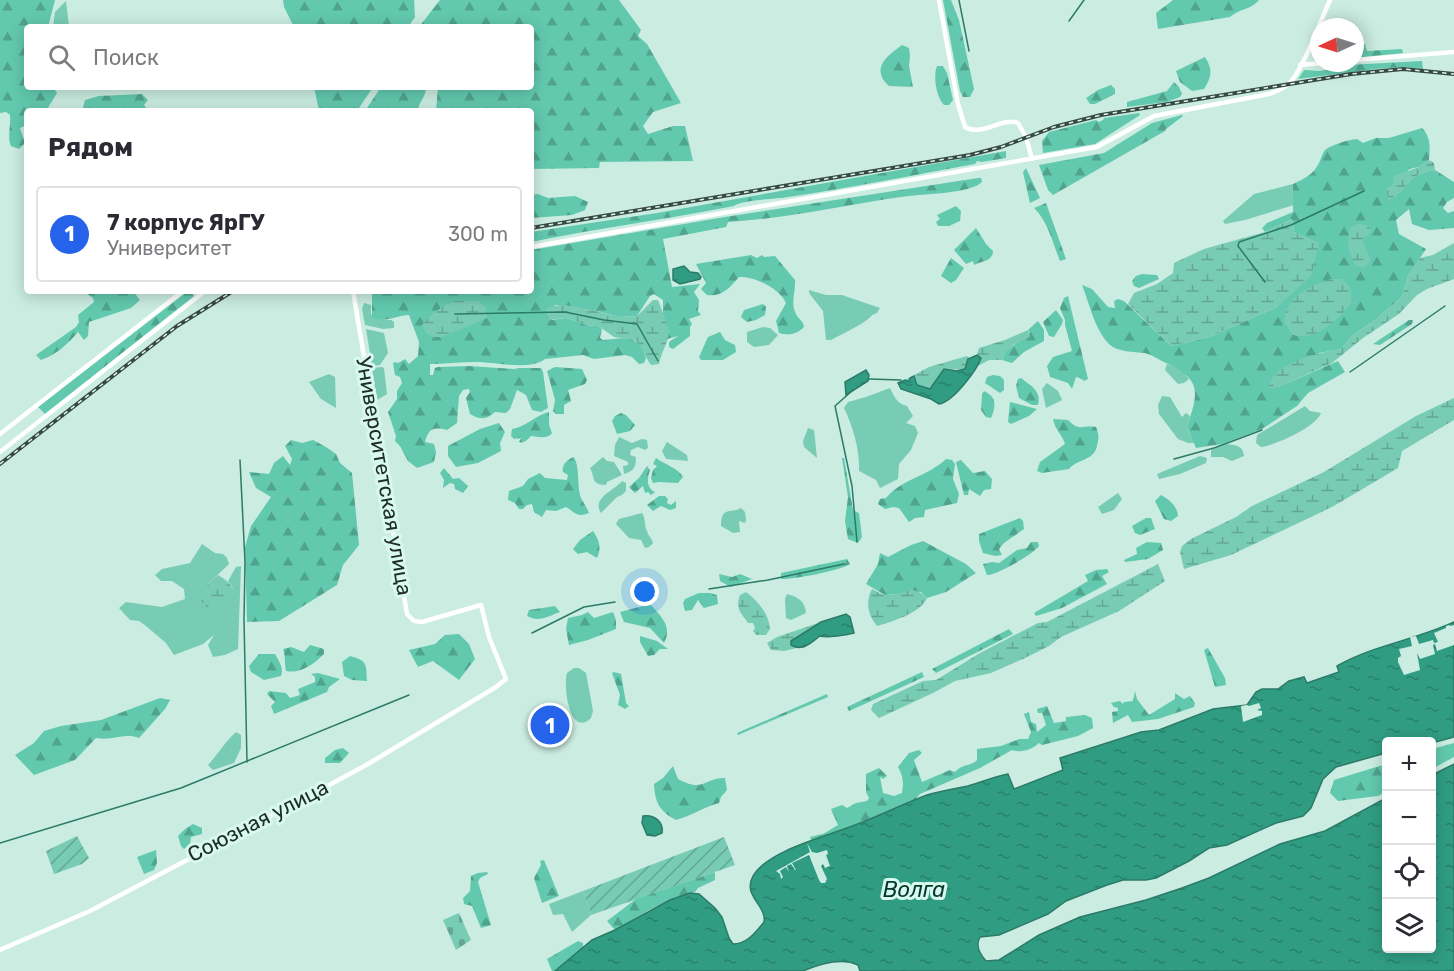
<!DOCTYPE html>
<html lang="ru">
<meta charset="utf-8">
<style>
body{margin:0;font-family:Rubik,sans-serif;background:#f2f2f3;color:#2b2b33}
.controls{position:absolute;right:18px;bottom:18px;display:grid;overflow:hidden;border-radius:6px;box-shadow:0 3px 15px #0003}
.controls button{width:54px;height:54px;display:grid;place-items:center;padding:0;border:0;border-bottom:2px solid #e1e1e2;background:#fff;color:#2b2b33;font:30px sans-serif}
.compass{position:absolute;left:1310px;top:18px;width:54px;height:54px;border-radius:50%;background:#fff;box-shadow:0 3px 15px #0003;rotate:266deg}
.you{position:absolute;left:645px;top:592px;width:21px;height:21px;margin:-15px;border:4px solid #fff;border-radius:50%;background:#1a73e8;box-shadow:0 0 0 9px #1a73e833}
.badge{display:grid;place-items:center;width:39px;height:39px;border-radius:50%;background:#2563eb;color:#fff;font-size:20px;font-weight:700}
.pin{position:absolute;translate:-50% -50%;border:3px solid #fff;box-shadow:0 2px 6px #0006}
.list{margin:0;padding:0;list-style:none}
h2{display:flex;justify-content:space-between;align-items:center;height:78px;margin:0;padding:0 24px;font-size:26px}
h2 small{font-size:20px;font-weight:400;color:#7c7c81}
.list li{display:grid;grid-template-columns:39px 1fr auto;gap:18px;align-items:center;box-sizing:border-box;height:96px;margin:0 12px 12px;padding:0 12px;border:2px solid #e1e1e2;border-radius:6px}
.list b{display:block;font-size:22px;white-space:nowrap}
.list p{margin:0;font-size:20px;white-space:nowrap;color:#7c7c81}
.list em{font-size:20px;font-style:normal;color:#7c7c81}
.icon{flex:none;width:33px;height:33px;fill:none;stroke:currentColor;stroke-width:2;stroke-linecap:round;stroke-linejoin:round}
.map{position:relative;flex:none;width:1454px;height:971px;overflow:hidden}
.search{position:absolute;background:#fff;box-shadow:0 3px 15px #0003;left:24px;top:24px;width:510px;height:66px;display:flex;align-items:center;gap:15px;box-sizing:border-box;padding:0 21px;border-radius:6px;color:#7c7c81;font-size:22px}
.panel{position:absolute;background:#fff;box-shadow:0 3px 15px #0003;left:24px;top:108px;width:510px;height:186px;border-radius:6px}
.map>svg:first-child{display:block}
</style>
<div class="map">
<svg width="1454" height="971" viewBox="0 0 1454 971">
<defs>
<pattern id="forest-firs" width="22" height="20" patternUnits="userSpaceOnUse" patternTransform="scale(1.5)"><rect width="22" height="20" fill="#62c9ae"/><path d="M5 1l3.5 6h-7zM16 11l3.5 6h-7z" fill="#50a48e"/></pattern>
<pattern id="wetland-marsh" width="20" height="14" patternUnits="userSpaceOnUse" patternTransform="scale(1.5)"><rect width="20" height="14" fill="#79ccb4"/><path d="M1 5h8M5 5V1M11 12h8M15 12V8" fill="none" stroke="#63a692"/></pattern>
<pattern id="cemetery-stones" width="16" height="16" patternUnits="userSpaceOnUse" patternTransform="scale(1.5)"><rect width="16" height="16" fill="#79ccb4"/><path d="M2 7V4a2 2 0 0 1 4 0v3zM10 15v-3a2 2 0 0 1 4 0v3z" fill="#63a692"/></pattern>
<pattern id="garden-furrows" width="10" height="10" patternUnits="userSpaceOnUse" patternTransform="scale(1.5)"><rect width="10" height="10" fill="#79ccb4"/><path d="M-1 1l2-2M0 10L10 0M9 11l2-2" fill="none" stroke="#63a692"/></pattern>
<pattern id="water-ripples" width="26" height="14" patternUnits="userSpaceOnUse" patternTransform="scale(1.5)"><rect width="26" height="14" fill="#309d83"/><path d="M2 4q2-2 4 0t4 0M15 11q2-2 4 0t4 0" fill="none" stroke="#28806b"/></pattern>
</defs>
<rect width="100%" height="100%" fill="#caece1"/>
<!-- grass -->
<g fill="#79ccb4">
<polygon points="66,1 69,27 53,27 55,12"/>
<polygon points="1293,184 1294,205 1245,220 1225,224 1223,221 1254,194"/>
<path d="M809,290l17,5h16l38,13 -3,5 -5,2c-4,7 -32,20 -41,25h-5l-3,-29 -14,-18z"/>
<polygon points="364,303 371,305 371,314 385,320 391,320 394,322 394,328 383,329 365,325 362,309"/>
<polygon points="763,327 770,328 778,335 769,345 754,347 747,342 747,332"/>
<polygon points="366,329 384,333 388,353 380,365 372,366"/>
<polygon points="1167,364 1182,370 1189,379 1184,383 1178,384 1165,370"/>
<polygon points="382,367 384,368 387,394 377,400 372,368"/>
<polygon points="329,374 335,377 336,408 321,399 309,382"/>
<polygon points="1047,383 1058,391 1062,400 1046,408 1042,389"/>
<path d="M890,388c4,8 7,16 17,18l6,10 -7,7 9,3 3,7 -7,17 -12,14 -1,15 -18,9 -4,-8 -17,-9c1,-21 -6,-44 -15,-63l4,-6 18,-5z"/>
<polygon points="1162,396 1170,397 1182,417 1186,413 1190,416 1187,428 1194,443 1188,443 1178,439 1159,414 1158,405"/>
<path d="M1305,406l5,5 11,2c-5,14 -45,32 -60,34l-5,-4 1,-8z"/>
<polygon points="808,428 814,430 817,458 804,447 803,441"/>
<path d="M619,437l13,6 10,-4 5,1 1,8 -3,2 -7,-3 -7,3 -1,5 6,2c0,10 -2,14 -12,17l-1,-8 5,-1v-3l-14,-6 1,-11z"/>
<polygon points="667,442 687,455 688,461 666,459 662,451"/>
<path d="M1227,444c10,1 16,2 17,12l-12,5 -9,-4h-12v-7z"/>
<polygon points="1200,456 1207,458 1206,463 1180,474 1159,479 1157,474"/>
<path d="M603,457l4,4 7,1 8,13 -15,7 -1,3c-16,-1 -10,-6 -16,-17z"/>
<path d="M622,481l4,2v8l-4,4 -5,2 -16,16c-10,-15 13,-22 21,-32z"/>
<polygon points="1118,493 1122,499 1114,510 1102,514 1098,507"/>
<path d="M741,508l4,4 1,8 -1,3 -6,-2 1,11 -7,1 -12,-7c0,-20 9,-12 20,-18z"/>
<path d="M642,513c4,6 2,12 5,18 1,5 5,7 6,12l-4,4 -4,1 -4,-8 -12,-2 -13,-14 3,-5z"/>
<polygon points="202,544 215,553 223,554 227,558 229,564 208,584 233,588 228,581 236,567 241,566 238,649 225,655 213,657 208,645 214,635 203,644 174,655 166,643 146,626 139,621 130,620 119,608 126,602 162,607 185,599 184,589 172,581 161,581 155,575 162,569 190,563"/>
<path d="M787,594c11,3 18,7 19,19l-15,7 -5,-2 -1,-19z"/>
<path d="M574,668h5l7,5 7,38 -2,7c-22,21 -28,-33 -24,-45z"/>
<path d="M236,732l5,3v13l-7,15 -21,7 -5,-5c10,-11 17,-23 28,-33z"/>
<polygon points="583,891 591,915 572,932 563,914 553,915 549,904"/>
</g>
<!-- forest -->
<g fill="url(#forest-firs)">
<path d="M0,0h55l-7,27h-21v60h26l4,6 -11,18h-19v14l-7,3 5,15 -6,6 -8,-3c-4,-7 0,-21 -1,-31l-4,-3 -6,1z"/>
<polygon points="283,0 414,0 415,17 408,27 294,27 284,7"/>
<polygon points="440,0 619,0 641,30 638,36 647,44 681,103 653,112 643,126 648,134 673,126 685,126 693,161 600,162 599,168 531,169 531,111 436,111 438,87 531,87 531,27 419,27"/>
<polygon points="943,0 951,0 959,20 974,89 970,97 963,97 960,91"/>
<path d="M1173,0h86c-8,10 -21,9 -29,17l-72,12 -2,-16z"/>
<polygon points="1365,44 1367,51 1402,49 1403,53 1355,58 1355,45"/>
<path d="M902,45l7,3 1,8 -1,10 4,21 -24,-1c-19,-18 -2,-30 13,-41z"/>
<path d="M1205,57c8,13 7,19 -1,32l-12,2 -12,-9 -4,-11z"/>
<polygon points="1422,61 1423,69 1403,67 1376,69 1298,79 1304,70 1319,71 1336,69 1348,65"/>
<path d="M937,66h6l4,7 6,27 -4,5h-5c-8,-8 -11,-29 -7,-39z"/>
<polygon points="1174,82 1179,87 1182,94 1180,97 1167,102 1127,107 1127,102 1167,91"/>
<polygon points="1111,85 1115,89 1115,94 1095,104 1090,104 1086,98 1098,90"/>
<polygon points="314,87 373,87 357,111 319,111"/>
<path d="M381,87h45c0,11 -8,15 -8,24h-53z"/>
<polygon points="142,94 148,100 144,105 148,111 82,111 85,100 99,96"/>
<polygon points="1139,113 1140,115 1095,144 1043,153 1042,141 1049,132 1096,120 1099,122 1103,120 1104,118"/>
<polygon points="1182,115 1183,116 1166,129 1165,131 1053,195 1048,190 1039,165 1104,153 1152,123"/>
<path d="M1422,128c9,9 8,20 7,32l-10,7 -10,2 -20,31c22,-12 17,-26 46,-30l19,12v16l-7,4 -4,6 5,5 6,-2v17l-25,2 -17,-6 -3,-15 -13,11 3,14 27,15 -18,27 -6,21 -31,26 -18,12 -12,14 -22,4 -50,34h9l60,-26 7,11 -37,21 -11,13 -35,23 -40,15 -26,4 -9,-21c11,-34 16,-47 -21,-64 -7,-3 -13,-8 -21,-10 -11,-1 -28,-1 -36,-9 -15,-16 -19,-39 -27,-59l10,4 16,18 7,1 -1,-7 4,-2 6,2 47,45 38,-9 68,-30 41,-64 -24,-11 -2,-13 -27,13 -3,-4 5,-5 26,-11v-28c11,-5 21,-10 26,-21 2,-4 3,-9 6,-13 8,-6 23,-10 32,-11l6,4 13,-5h13z"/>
<path d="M1006,151v7l-24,4 -5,-1 -2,3c-62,11 -124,24 -187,33 -11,2 -47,3 -54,9 -67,13 -135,22 -203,36v-10l126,-19z"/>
<polygon points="1026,168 1040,198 1030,203 1023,172"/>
<path d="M978,178h3l1,4c-11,12 -63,12 -81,15 -58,8 -115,22 -173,25l-2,5 -63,12 9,48 28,-3 -6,8 5,8 -1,11 3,4 -12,4 3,5 -2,3v9l-17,13 -4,-2v-5l9,-6 -11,3 -4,-12v-27l-9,-6 -4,2 -13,20 -17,1 -23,-6 -42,-6 -3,15 14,-2 24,8 7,-1 5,4 -2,9 3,2c21,-2 36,-7 43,18l-2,5 -5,1 -7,-7 -7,-2 -31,4 -11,-4 -38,4c-15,12 -50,3 -69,3 -16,0 -32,2 -46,2v11h3l2,-7 3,-1 31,-1 45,3 5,-1h22l2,4 5,36 -7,4 -9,-2 -6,-15 -9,-5 -7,19 -4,4 -11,-1c-9,8 -15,8 -25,2l-4,-16 4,-6 -1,-3 -6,1 -4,6 -2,27 -10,7c-14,-3 -18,-2 -22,12l9,2 2,8 -2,10 -17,6 -9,-7 -8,-15 -5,-5 1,-5 -8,-24 9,-13v-8l5,-8 -2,-6 -5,-2 -2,-12 2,-1 3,1 7,-4 4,5 9,-8 1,-14 -10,-27c-13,0 -23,9 -37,2v-26h159v-41l194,-33z"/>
<polygon points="538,194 548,198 575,196 588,202 585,210 572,215 531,218 531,195"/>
<path d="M1046,203l20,56 -6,2c-7,-17 -12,-40 -26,-53z"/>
<polygon points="956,206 961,211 960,221 949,226 938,226 936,222 940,219 937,215"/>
<path d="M976,228l10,16 7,7c0,10 -11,10 -19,14l-1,-4 -7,3 -12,-14z"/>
<path d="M751,255l6,3 5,-3 2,2 11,-1 20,24c1,11 -5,24 1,34 3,6 7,6 8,13 -7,7 -15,9 -25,6l-3,-12 10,-18c-6,-14 -31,-27 -47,-26 -10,11 -16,20 -32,18l-6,-6 5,-6 -10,-19z"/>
<polygon points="951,258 964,268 956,280 951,283 941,276"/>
<polygon points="1142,274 1157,275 1159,279 1139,288 1134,286 1132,281 1136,276"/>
<path d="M83,291h50l7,9 -9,8 -42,14 -1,14 -4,4 -6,-8c-10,12 -22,23 -37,28l-5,-5 40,-28 3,-5 -1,-7 16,-13 -1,-4z"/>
<polygon points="188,291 190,291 194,296 45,414 38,407"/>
<polygon points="1068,296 1088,379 1084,381 1080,378 1076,377 1072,389 1068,383 1050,377 1047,366 1053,357 1072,351 1065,325 1065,320 1060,308 1064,298"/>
<polygon points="763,304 766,307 765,315 756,320 747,322 741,317 744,310"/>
<polygon points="1056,310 1063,320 1062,324 1054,337 1049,336 1043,322"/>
<polygon points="1409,320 1413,320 1412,324 1380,345 1373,344"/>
<polygon points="1038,321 1044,330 1044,341 1024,352 1012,363 1002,360 1006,351 1030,333 1028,330"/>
<polygon points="720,332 725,340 735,345 736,352 723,360 701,360 699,357 708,337"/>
<polygon points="555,367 582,369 587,380 585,384 568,390 571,401 564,405 564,414 556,414 553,411 555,400 547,371"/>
<polygon points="993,375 1000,376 1004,380 1004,390 1000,393 985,383 987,377"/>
<path d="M1021,378c10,8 21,13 17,27h-6l-13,-7 -3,-12 2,-7z"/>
<path d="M984,391c13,6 12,15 7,27l-5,-1 -5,-7 1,-16z"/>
<polygon points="1010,402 1037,409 1029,416 1011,424 1008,422"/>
<path d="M549,412v13l3,8c-4,6 -14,4 -21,3 -3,3 -7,8 -12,6l2,-4 -7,1 -3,-3 1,-7c12,-1 24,-14 37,-17z"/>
<polygon points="621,413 626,415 635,425 630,431 617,434 612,421 615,416"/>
<path d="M1053,419l15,1c12,12 14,5 28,7 3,7 3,11 1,19 -3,15 -20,13 -28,23l-27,4 -5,-2 3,-9 25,-18c-3,-10 -10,-14 -12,-25z"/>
<polygon points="499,423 505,432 500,443 501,451 478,463 456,467 448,456 448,446 480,429"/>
<polygon points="291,440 302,443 313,440 326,447 336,454 340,463 352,473 359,545 343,565 337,585 279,621 247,622 245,547 251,526 271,497 256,488 249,472 269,474 274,463 283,456 290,465 292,459 285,446"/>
<path d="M574,457c6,11 3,26 6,38 1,5 7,12 9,18 -13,5 -14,-1 -23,-6l-10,4 -10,-1 -4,7 -8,-5 -2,-8 -5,1 -4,4h-4l-4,-6 -7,-3 1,-9 14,-5 5,-7 12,-6 5,5 22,2 1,-5 -5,-3c-2,-7 5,-13 11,-15z"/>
<path d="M656,458c8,6 22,10 27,19l-5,6 -19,-1 -6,1 -2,-5 2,-8 4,-4 -4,-2z"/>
<polygon points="842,458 844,458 853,510 859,513 862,537 858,543 848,539 845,521 848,497"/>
<path d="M946,459l6,1 3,4 -2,15 6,15 -2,9 -32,7 -1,7 -9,1 -6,4 -10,-14 -6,-1 -8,2 -7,-5 2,-5 6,-1c17,-20 41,-21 60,-39z"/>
<polygon points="961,460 973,473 985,471 992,479 991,489 984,490 980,496 969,489 968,495 964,495 956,462"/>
<path d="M647,466l3,4c-3,8 -4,18 5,22l-4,3 -3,-3 -3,1 -2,-7 -8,7 -6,-6 10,-9z"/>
<polygon points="444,468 453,479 459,478 468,486 463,493 455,489 454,484 450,483 443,488 444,480 440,473"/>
<path d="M1161,495c9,5 16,11 17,21l-7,5 -7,-2 -9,-18z"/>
<polygon points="659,496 665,496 668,499 667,503 671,505 676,501 676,508 670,510 661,506 653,511 647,505"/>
<polygon points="1020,518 1023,521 1024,529 1004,543 999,549 1002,555 995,556 983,553 979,541 979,534"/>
<polygon points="1146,518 1151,518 1155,529 1140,535 1135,533 1132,526"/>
<path d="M593,531c6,9 9,17 4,27l-10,-6 -9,2 -5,-5 7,-9z"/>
<polygon points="923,541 966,564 976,573 946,592 927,598 921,592 885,595 866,584 878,564 880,553 888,557 911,545"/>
<path d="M1031,542h7l1,4c-7,9 -42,29 -52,29l-4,-11 9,-2 7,1 18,-13 10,-2z"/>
<polygon points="1147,542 1161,543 1163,550 1148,559 1125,562 1124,560 1137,554 1136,548"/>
<path d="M847,559l3,5c-11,7 -55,15 -69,15v-6z"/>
<polygon points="1107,569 1109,572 1102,576 1107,584 1062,608 1036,616 1034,613 1088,581 1085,575 1096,570"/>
<polygon points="719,574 732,577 740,574 752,579 731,587 720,581"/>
<polygon points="699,593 710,593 717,595 718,604 704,608 698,600 692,610 685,611 683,603 685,599"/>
<path d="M650,604c11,12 23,23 14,39l-14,-15 -26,-6 -4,-10z"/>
<path d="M555,606l5,6c-12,4 -20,11 -33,4l2,-6z"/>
<polygon points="588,612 594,618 613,612 616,620 616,629 588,640 569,645 566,629 568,618 582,615"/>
<polygon points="1009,629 1013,634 936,673 932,669"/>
<polygon points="459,634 469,644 475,659 459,680 433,661 418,667 409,650 435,644 445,635"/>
<polygon points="640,636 657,641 668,649 660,649 654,655 648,656 640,642"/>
<path d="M310,645l14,4v5c-10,10 -23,20 -38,17 -2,-8 0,-14 -3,-22l8,-2 13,5z"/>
<polygon points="1208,648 1225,678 1226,685 1215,687 1204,650"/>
<path d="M259,654h16c4,7 9,14 6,22l-17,4 -13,-8 -2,-6z"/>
<path d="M350,656c18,5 16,8 17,25l-15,-1 -8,-4 -2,-14z"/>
<polygon points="614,672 621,674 626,703 629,706 625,709 618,705 620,695 612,673"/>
<polygon points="922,672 924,677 849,711 847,707"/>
<polygon points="318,673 340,679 329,687 327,692 274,714 271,706 275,702 267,694 269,691 286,693 290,698 300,695 298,689 315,682 315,677 311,674"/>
<polygon points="1135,691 1137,699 1149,715 1175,699 1175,693 1184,699 1190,696 1195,703 1194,707 1158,719 1132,722 1128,715 1113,723 1112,712 1118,711 1118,708 1114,707 1111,703 1120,701 1123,704 1124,702 1133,701"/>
<polygon points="827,694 828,697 738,735 737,733"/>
<path d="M160,698l10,2 -5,9 -26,29c-14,-6 -25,3 -43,0l-21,22 -41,15 -19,-20 19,-12 10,-12 17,-5 40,-6z"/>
<path d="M1047,706l7,17 12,-2v-4l19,-2 7,3 1,10 -15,8 -36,9 -3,-2c-7,7 -18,10 -27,7l-32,18 -60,26 -5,6 -103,42 -2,-5 13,-3 15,-9 -7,-16 11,-4 5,3 9,-5 11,-2 2,-3 -3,-6v-18l13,-6 8,8 -4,3 -3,-2 3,16 11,3 8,-3c2,-10 1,-17 -4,-26l11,-14 10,-3 3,3 -8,7 8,22 28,-12 5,2c8,-9 15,-5 22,-12v-11l24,-3 18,-7h9l3,-7 -7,-18 5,-2 2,10 5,2 1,8 9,-7 -4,-12h-4l-1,-4z"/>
<polygon points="1454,743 1454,757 1432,769 1432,749"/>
<polygon points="343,748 349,753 340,763 325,763 325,758 335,750"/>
<polygon points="1386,764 1386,792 1378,796 1338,801 1330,793 1334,780"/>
<path d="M673,766l5,13c26,14 25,-1 47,-1l2,12 -6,7 -2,6c-15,4 -28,13 -43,17 -17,-9 -21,-18 -22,-36l9,-6z"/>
<polygon points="193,824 202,828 202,834 191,837 190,844 184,849 181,846 178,836 185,829"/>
<polygon points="156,850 157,863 154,870 144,874 137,857"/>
<polygon points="544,860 559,896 542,903 534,878 541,865 540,861"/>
<polygon points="487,872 488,874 480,878 478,882 491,925 481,928 472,906 464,904 463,898 470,891 471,876 478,873"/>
<polygon points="715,872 715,880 698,888 695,892 670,900 649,910 615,930 607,921 636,899"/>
<polygon points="578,941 583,943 583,948 555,971 552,971 547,959"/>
</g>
<!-- wetland -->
<g fill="url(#wetland-marsh)">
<path d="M1429,160l5,3 1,7c-29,4 -25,19 -46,31l-3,-12 6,-4 2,-9 25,-9z"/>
<polygon points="1292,219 1294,232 1319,243 1311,276 1277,307 1209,337 1171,346 1128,304 1134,293 1157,284 1173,273 1174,263 1204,249 1265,232"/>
<path d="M1358,224l9,1 5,6 -10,9 9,20 -6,7h-8c-9,-13 -10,-24 -7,-39z"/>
<path d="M1454,243v36l-27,10 -10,6 -18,19 -36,24 -31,25 -54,24 -9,1c1,-25 53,-36 72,-39l12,-14 18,-12 31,-26 6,-21 12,-18 13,-3z"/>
<path d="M1331,279h11l8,9 2,14c-15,18 -33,39 -59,33l-9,-13c2,-25 25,-36 47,-43z"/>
<path d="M653,300h5c2,4 11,30 11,32 -1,11 -8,21 -10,32l-8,1c-6,-8 -8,-17 -16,-25l-21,-3 -17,-12 -7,1 -24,-8 -18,2 -2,-11c16,-10 54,4 72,7 6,2 13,0 19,0z"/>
<path d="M456,301h22l8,6 1,11 -45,19h-8l-8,-4 -4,-8c10,-12 19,-19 34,-24z"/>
<path d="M1028,330l2,6 -2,3c-14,3 -21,10 -26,21h-13l-11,6 3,-8 -4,-3 2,-7 26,-8z"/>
<polygon points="967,356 970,358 965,369 944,370 930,389 917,385 916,379 910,382 905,380 929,367"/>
<polygon points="1454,398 1454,420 1402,451 1398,468 1332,507 1231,555 1184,569 1180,552 1182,546 1191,539 1236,517 1252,506 1324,472 1416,416"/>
<polygon points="1158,564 1165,581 1119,611 1061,637 1049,646 1025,658 991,673 955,681 933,693 879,718 871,710 873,704 923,681 936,680 980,653 1038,623 1047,622"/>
<path d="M218,575c28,16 10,25 -11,33l-6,-7 7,-17z"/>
<path d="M872,589c4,2 10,6 14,6 17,1 25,-13 41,3 -6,15 -36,24 -50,28 -9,-11 -12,-24 -5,-37z"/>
<path d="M746,592c12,9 23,22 24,37l-4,6h-10l-3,-4 2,-3 -2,-5h-5c-7,-10 -13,-14 -8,-28z"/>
<polygon points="821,622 791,641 791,645 797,648 784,651 771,650 767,643 777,637"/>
</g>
<!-- cemetery -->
<polygon fill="url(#cemetery-stones)" points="459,913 471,940 456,950 443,920"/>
<!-- garden -->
<g fill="url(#garden-furrows)">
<polygon points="77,836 89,858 82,864 54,874 46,851"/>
<polygon points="724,837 735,865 591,915 583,891"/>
</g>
<!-- water -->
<g fill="url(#water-ripples)" stroke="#2b7b68" stroke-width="1.5">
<polygon points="684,266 690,272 698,273 701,277 700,279 680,284 673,280 673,269"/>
<path d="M977,355l4,3c-4,12 -28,44 -42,46l-8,-5 -30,-10 -3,-6 7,-3 4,2 1,-4 4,-2 3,9 13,4 14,-20 12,2 9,-2 3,-10z"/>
<polygon points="866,370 869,375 868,381 846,395 845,382"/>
<path d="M846,614l4,3 4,16c-8,2 -26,5 -34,3 -10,7 -17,16 -29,9v-4l30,-19z"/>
<path d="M1454,622v115l-22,6 -46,-1v11l-50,14 -13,12 -12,29 -8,8 -27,7 -49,22 -18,3 -20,13 -33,17 -10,2h-23l-16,5 -41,16 -18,13 -49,21 -19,2c-5,9 0,17 6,24l13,-1 40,-25 41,-18 66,-17 36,-12 27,-10 71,-34 45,-13 61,-33v150h46v-173l22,-11v207h-594l-2,-6c-17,-8 -39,-1 -55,6h-248l37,-31 23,-10 55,-30 20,-7 9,1 16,14 7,9 7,21 4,6c14,0 23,-12 31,-22 3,-17 -22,-26 -11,-46 15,-26 75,-40 102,-51 24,-9 48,-21 72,-30 14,-4 27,-6 41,-9 13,-4 26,-9 40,-12l6,15 49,-19 -3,-12 81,-26 18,-2 54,-21 34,-4 9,-13 6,-3h16l11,-8 15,-4 3,6 32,-11 -2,-6c36,-21 79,-26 117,-44z"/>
<path d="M643,816c11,-2 21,6 19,17l-7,3 -8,-1 -5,-12z"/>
</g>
<!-- pier -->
<g fill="#caece1">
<polygon points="1449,625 1450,626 1454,625 1454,645 1437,651 1435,644 1433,645 1435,654 1420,659 1417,653 1420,670 1404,675 1398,662 1398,658 1401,656 1399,649 1412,646 1410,637 1416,636 1419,644 1433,640 1434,643 1438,642 1434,633 1446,628 1446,626"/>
<polygon points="1259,703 1261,708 1257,710 1262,711 1262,715 1243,722 1241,706 1247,705 1249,706"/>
<polygon points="807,843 812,852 817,853 827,850 828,854 826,855 830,866 825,868 823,864 821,866 827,879 825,883 821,883 819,880 809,855 792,863 796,870 795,870 791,864 787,866 789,872 786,867 780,871 783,877 781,879 780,874 776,871 810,852"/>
</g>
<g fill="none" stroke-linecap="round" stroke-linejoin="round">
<!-- stream -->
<g stroke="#2b7b68" stroke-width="1.5">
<polyline points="959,0 969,51"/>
<polyline points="1069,21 1084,0"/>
<polyline points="1265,282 1238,246 1239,242 1291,225 1364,191"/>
<polyline points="455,314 565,312 604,320 637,324 658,361"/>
<polyline points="1350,372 1445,306"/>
<polyline points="869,379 901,380"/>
<polyline points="853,390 835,406 852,486 857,542"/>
<polyline points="1174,459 1214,448 1262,430"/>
<polyline points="240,460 245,562 244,620 247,762"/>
<polyline points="709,589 768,580 844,564"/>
<polyline points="532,633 584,607 615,602"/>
<polyline points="0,843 181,788 409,695"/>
</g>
<!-- secondary -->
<g stroke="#fff" stroke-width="4.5">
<path d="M939,0l19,104 7,23c17,10 36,-10 53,-4l8,14 6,22"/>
<polyline points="1355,60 1454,52"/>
<polyline points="1300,65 1321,63"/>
<path d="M531,247l566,-100 57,-31 115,-22c8,-3 15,-5 21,-11 17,-22 28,-57 40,-83"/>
<polyline points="0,434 183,291"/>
<polyline points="0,452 205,291"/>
<polyline points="0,950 90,911 320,790 368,764 496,687 506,679 489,637 481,605 422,622 414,621 407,614 353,291"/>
</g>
<defs>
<g id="rail">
<polyline points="531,228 970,155 1001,147 1054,127 1101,115 1351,74 1403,69 1454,74"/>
<polyline points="0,464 177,326 233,291"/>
</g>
</defs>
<!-- rail casing -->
<use href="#rail" stroke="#384843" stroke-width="4"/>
<!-- rail -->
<use href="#rail" stroke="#d7f9ee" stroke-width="1.5" stroke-dasharray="4.5" stroke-linecap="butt"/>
</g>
<g text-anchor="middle" stroke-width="6" stroke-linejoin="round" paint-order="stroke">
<!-- street labels -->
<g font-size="21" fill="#202d29" stroke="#d7f9ee">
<text transform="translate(384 476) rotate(80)" y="7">Университетская улица</text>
<text transform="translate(258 821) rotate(-27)" y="7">Союзная улица</text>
</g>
<!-- water labels -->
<g font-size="22" font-style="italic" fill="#05372c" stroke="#d7f9ee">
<text x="914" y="897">Волга</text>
</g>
</g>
</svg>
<div class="controls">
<button>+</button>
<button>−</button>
<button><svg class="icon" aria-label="locate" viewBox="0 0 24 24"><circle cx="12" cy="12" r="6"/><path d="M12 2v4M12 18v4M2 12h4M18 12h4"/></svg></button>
<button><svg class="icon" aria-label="layers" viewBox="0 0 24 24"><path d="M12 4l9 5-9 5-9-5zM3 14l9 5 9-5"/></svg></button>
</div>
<svg class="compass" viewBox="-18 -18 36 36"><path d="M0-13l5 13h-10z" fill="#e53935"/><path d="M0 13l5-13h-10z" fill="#7c7c81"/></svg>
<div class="you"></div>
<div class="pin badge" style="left:550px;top:725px">1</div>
<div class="search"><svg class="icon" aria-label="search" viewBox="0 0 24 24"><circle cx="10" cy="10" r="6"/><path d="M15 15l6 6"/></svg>Поиск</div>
<section class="panel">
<h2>Рядом<small></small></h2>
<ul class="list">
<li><span class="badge">1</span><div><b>7 корпус ЯрГУ</b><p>Университет</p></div><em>300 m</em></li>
</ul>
</section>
</div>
